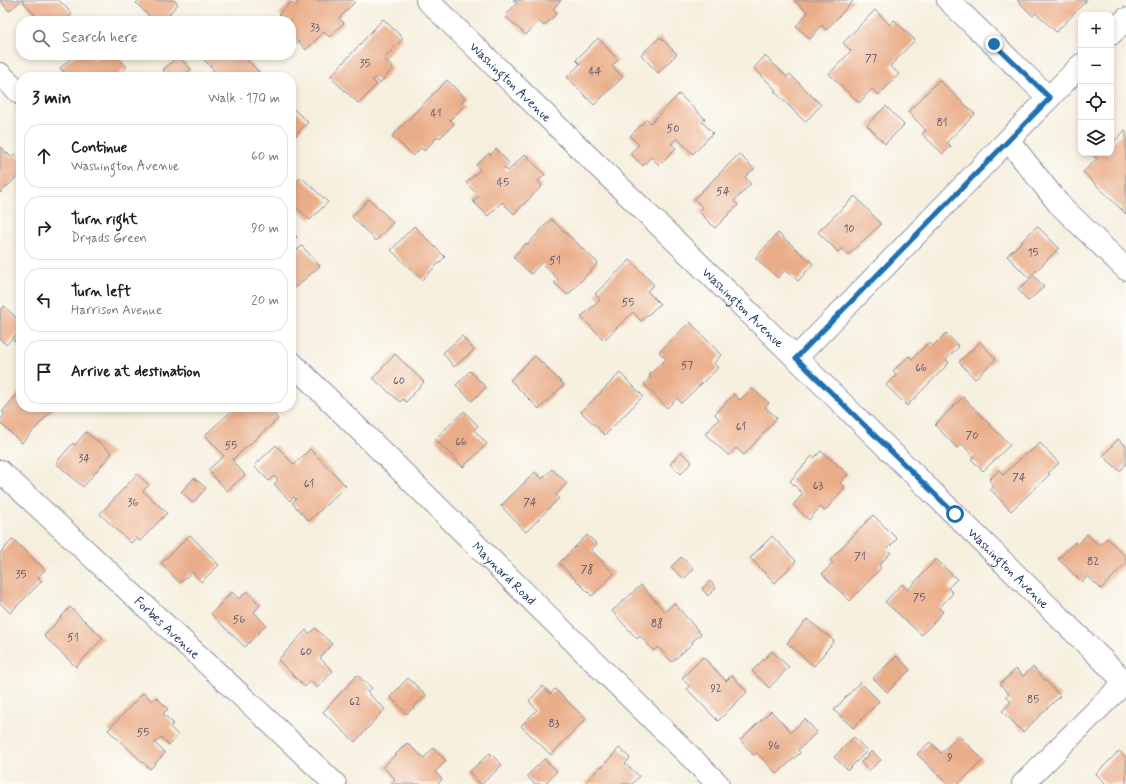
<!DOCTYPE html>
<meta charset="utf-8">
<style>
body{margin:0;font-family:Mynerve,sans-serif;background:#f6f6f6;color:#202124}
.controls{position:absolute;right:12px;top:12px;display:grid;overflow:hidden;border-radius:8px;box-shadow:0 2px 6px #0003}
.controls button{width:36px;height:36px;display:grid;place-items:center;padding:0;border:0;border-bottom:1px solid #e0e0e0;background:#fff;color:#202124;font:20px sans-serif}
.stop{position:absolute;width:12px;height:12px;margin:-9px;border:3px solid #1f6fb2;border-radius:50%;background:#fff}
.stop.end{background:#1f6fb2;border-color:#fff;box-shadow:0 1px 4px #0008}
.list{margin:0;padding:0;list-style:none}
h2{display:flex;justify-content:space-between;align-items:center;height:52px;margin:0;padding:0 16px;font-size:17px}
h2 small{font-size:13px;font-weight:400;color:#757577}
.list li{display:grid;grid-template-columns:26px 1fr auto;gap:12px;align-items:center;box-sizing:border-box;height:64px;margin:0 8px 8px;padding:0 8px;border:1px solid #e0e0e0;border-radius:16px}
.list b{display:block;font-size:15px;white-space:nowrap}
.list p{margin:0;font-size:13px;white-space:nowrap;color:#757577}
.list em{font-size:13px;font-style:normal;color:#757577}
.icon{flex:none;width:22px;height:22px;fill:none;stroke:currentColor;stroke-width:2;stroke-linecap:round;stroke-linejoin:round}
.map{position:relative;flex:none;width:1126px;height:784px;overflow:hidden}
.search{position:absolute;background:#fff;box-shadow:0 2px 6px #0003;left:16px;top:16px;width:280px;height:44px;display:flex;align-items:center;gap:10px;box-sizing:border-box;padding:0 14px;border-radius:16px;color:#757577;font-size:15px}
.panel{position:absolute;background:#fff;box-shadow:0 2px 6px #0003;left:16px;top:72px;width:280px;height:340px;border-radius:16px}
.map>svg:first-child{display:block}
</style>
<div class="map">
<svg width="1126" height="784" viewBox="0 0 1126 784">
<rect width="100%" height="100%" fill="#fdfcf7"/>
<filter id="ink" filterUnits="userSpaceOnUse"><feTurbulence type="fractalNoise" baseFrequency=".025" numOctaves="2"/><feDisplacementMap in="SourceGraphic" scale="8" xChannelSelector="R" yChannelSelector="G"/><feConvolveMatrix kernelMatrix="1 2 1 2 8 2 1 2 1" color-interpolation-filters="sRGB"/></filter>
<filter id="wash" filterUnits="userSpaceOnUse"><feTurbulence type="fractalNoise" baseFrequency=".012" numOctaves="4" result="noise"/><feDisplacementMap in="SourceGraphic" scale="16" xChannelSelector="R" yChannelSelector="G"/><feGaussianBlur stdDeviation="0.9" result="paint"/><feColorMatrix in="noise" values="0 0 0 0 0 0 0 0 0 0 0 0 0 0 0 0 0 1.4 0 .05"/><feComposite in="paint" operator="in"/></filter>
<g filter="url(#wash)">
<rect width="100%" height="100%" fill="#f6efde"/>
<g id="blocks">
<!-- building -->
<g fill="#eaad89">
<polygon points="0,0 59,0 72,14 65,21 40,21 22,0 9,11"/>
<polygon points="139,0 174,0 178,4 169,14 176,21 154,21 136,3"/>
<polygon points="295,0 352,0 355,2 339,18 344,23 329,37 324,32 306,50 298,41 291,48 291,21 284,21 285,20 279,14 291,2 296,6 298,4"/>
<polygon points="513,0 561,0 553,9 557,13 544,26 539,21 526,35 505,16 517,3"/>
<polygon points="794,0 854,0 826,30 822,25 810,39 796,26 808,13"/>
<polygon points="1017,0 1087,0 1056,32 1036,13 1033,16"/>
<polygon points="875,10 890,25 894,20 915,40 890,66 899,74 879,95 872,89 859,103 829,74 851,51 843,43"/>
<polygon points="383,19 403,38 384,59 393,68 380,83 375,78 372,80 377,84 359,104 330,77"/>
<polygon points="660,37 677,54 658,73 641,55"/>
<polygon points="598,38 618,60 612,66 623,77 594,105 567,77 580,64 576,60"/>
<polygon points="75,55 89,55 93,60 99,55 116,55 127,67 116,77 68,77 60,68"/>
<polygon points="208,55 242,55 264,77 211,77 209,75 214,70 203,59"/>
<polygon points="178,56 191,69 183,77 169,77 163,70"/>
<polygon points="765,56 787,77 790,74 821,105 805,122 774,91 776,90 754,68"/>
<polygon points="447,80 465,98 461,103 464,106 450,120 454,124 440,138 438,136 424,151 421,148 413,156 392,136"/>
<polygon points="939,80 975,114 947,142 951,146 943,154 922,134 926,130 908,112"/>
<polygon points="679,94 705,119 702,122 713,133 693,154 677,138 671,144 676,148 659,165 651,157 643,166 630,153 639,145 630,136 647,119 651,123"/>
<polygon points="886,106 904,125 885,144 867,125"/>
<polygon points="291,107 308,122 291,140"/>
<polygon points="1125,130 1126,131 1126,214 1083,172 1097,159 1092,155 1094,153 1111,153 1111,145"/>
<polygon points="0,146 11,157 14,154 21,161 21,173 0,193"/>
<polygon points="496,149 509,163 504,168 508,171 525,154 545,175 538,181 542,186 514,214 502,202 488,216 473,201 479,196 466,183 480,170 476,165 489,153 490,155"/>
<polygon points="739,154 754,169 745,177 751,184 734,201 738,205 715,228 699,212 703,208 694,199"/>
<polygon points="301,177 328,202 310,220 291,202 291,187"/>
<polygon points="855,196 881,224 848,255 842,248 838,252 818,232"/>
<polygon points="369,199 393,222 376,241 352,217"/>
<polygon points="551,219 598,263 568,295 554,283 558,279 541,263 531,274 513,257 526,243 527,245"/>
<polygon points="414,226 445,257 422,280 391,250"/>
<polygon points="1037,226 1059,248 1029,278 1007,256"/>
<polygon points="291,230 297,237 291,242"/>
<polygon points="778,233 813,264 798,281 785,270 778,278 755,258"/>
<polygon points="291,243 297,250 302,246 320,266 291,291"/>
<polygon points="630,260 654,285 647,291 660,304 641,321 633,312 604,340 581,317 600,300 595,294"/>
<polygon points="1034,276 1044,287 1028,301 1018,289"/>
<polygon points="4,306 21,322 21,329 6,345 0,339 0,310"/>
<polygon points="690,322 721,355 714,363 718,368 681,403 677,398 667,408 644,384 651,377 649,375 666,359 659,352"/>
<polygon points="21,333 21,347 14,341"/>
<polygon points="946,333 959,347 946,359 949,363 907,406 886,385 897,375 893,371 909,356 912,359 929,342 933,346"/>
<polygon points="462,336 474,350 454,367 443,353"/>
<polygon points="980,342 996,359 975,379 959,362"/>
<polygon points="395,354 424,382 406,402 403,399 400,402 373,378"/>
<polygon points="535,356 564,385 539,409 510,380"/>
<polygon points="470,371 486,387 472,401 456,385"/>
<polygon points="620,373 643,396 605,435 581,412"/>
<polygon points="752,388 769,403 765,407 777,418 744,455 736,448 729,456 705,434 719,419 715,414 734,394 740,400"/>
<polygon points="21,390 21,407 55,407 22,443 0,423 0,420 5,414 2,412"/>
<polygon points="963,397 1010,445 983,471 971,459 974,457 962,444 957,448 935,425"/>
<polygon points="234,407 268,407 278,419 232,460 245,475 227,491 208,470 224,456 205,435 235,408"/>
<polygon points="464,411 478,426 474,430 487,444 463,467 435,439"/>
<polygon points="86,432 112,453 83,487 56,463 73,443 75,445"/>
<polygon points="1118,439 1126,446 1126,464 1120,471 1103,456"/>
<polygon points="1040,443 1059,463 1048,473 1050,474 1011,511 990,489 994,486 989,480 999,470 1003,475 1029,451 1030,452"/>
<polygon points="276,445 294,465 310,449 346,486 309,521 292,503 296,499 294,497 290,501 274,484 278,480 274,476 269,481 254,466"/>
<polygon points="821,451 848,474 840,483 845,487 825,511 820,507 809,520 793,505 803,494 790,481 812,456 814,458"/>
<polygon points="681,452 692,462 681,474 670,464"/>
<polygon points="552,469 567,483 556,495 559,498 526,532 501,506 535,472 542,479"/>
<polygon points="137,474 149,485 143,491 167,513 140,541 136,538 131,543 100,514"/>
<polygon points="194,478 206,488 193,503 181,492"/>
<polygon points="873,515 897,539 887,549 891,553 879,565 881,568 850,601 822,574 833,563 830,560"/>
<polygon points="1087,534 1099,546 1107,538 1126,557 1126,563 1101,589 1088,576 1082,582 1058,559 1075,542 1077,545"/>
<polygon points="190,535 219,565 201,582 192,572 180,583 161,563"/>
<polygon points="587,535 597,544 591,550 614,574 592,596 559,563"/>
<polygon points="772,536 796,561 775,583 750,558"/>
<polygon points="13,539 45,570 38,577 42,581 10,613 0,603 0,553"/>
<polygon points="681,557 694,569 684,579 671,567"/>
<polygon points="936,559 957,579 948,588 953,593 939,608 943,612 922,635 885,602 902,584 908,590"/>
<polygon points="710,581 716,588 708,596 702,589"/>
<polygon points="641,585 665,612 674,603 701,634 692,642 693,643 672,662 658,647 654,651 640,636 637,639 612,611"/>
<polygon points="247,591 260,605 254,612 266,625 245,647 211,614 232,592 239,599"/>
<polygon points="70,607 103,638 76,667 44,636"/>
<polygon points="807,619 834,641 814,666 787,643"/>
<polygon points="315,628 332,644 320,658 333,671 317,688 311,681 305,687 278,660 306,630 309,634"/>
<polygon points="772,651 789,667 769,688 752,671"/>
<polygon points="897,656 910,670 887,692 873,678"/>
<polygon points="703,657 726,681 732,675 747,692 718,721 687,689 689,686 682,678"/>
<polygon points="1033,667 1060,696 1023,732 1002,711 1011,702 1006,696 1009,694 1000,684 1016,669 1023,676"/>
<polygon points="357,675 372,688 367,692 385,709 355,742 323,712"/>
<polygon points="408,678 426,695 407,714 390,697"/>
<polygon points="860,682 879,701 853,728 834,710"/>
<polygon points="543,686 550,694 555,689 586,719 551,755 521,726 537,710 529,701"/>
<polygon points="143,693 152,701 156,697 168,709 163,714 173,723 170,727 178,735 169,745 161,737 155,743 165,753 150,769 108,730"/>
<polygon points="771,711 791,732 805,719 817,732 798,750 800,753 777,774 757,753 754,755 740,740"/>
<polygon points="959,736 983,760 959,784 947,784 917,754 930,742 941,753"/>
<polygon points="854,737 867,751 848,770 834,757"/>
<polygon points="407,743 424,758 433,748 446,761 435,772 442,779 438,784 391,784 395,779 383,767"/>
<polygon points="619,748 630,758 625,764 639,776 632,784 584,784 601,766 602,767"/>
<polygon points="872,751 881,760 868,771 861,762"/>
<polygon points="1119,751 1126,757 1126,784 1106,784 1096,774"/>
<polygon points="490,753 502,765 482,784 480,784 469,772"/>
<polygon points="544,759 557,771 545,784 535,784 527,776"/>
</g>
</g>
</g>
<g filter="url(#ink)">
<use href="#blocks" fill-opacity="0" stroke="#888f9e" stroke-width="1"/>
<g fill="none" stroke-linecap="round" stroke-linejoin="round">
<defs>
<g id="minor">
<path id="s1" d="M427,0l369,358 330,325"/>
<polyline points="948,0 1049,98"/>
<polyline points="1111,34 1126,19"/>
<polyline points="0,74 21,94"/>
<polyline points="1008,140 1058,203 1126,269"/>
<polyline points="796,358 1081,65"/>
<path id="s2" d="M291,362l427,422"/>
<path id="s3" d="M0,471l275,256 60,57"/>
<polyline points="1023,784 1125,682"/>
</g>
</defs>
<!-- minor casing -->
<use href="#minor" stroke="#888f9e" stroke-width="24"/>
<!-- minor -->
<use href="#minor" stroke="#fff" stroke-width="22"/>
</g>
</g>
<g fill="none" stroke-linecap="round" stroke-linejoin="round" filter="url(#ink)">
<!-- route -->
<polyline stroke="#1f6fb2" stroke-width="5" points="955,514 796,358 1050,98 994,44"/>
</g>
<g text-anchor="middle" stroke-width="3" stroke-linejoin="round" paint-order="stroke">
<!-- number labels -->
<g font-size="11" fill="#4f4e69">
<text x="315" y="31">33</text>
<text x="871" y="62">77</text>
<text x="365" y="67">35</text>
<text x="595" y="75">44</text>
<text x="436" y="117">41</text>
<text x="942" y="126">81</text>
<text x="673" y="132">50</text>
<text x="503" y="186">45</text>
<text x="723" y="195">54</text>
<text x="849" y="232">10</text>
<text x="1033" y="256">15</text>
<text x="555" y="264">51</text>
<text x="628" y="306">55</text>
<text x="687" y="369">57</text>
<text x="921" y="371">66</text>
<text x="399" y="384">60</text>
<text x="741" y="430">61</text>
<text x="972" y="439">70</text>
<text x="461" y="445">66</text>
<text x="231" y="449">55</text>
<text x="84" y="462">34</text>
<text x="1019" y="481">74</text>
<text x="309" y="487">61</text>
<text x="818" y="489">63</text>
<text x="133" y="506">36</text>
<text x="530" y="506">74</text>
<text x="860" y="560">71</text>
<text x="1093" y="565">82</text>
<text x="587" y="573">78</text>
<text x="21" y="578">35</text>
<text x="919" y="601">75</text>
<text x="239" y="623">56</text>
<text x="657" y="627">88</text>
<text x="73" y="641">51</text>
<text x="306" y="655">60</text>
<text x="716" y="692">92</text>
<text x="1033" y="703">85</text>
<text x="355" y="705">62</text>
<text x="554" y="727">83</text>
<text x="143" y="736">55</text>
<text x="774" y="749">96</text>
<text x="950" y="761">9</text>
</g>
<!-- street labels -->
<g font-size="13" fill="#1b2f5e" stroke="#fdfcf7">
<text dy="5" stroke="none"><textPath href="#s1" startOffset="117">Washington Avenue</textPath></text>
<text dy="5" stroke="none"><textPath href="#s1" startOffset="441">Washington Avenue</textPath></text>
<text dy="5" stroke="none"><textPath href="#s1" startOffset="813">Washington Avenue</textPath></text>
<text dy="5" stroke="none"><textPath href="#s2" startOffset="300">Maynard Road</textPath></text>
<text dy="5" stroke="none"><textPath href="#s3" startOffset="229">Forbes Avenue</textPath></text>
</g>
</g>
</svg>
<div class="controls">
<button>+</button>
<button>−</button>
<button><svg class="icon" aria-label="locate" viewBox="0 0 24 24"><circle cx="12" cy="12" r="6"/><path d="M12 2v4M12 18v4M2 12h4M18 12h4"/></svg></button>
<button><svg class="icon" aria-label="layers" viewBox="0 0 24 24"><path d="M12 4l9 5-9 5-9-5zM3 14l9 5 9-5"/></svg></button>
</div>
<div class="stop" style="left:955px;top:514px"></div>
<div class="stop end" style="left:994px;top:44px"></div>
<div class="search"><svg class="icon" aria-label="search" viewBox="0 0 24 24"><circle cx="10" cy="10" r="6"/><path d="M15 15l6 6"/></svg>Search here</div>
<section class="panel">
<h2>3 min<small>Walk · 170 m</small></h2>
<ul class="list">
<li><svg class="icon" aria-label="ahead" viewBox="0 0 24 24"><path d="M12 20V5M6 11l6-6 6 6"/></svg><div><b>Continue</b><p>Washington Avenue</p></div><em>60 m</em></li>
<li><svg class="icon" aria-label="right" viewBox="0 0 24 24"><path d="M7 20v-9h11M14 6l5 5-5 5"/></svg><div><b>Turn right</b><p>Dryads Green</p></div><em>90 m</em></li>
<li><svg class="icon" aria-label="left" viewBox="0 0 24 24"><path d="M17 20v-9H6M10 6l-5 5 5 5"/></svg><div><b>Turn left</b><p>Harrison Avenue</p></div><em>20 m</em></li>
<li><svg class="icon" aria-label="arrive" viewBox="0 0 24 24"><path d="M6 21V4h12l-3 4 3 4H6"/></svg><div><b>Arrive at destination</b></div></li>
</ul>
</section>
</div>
